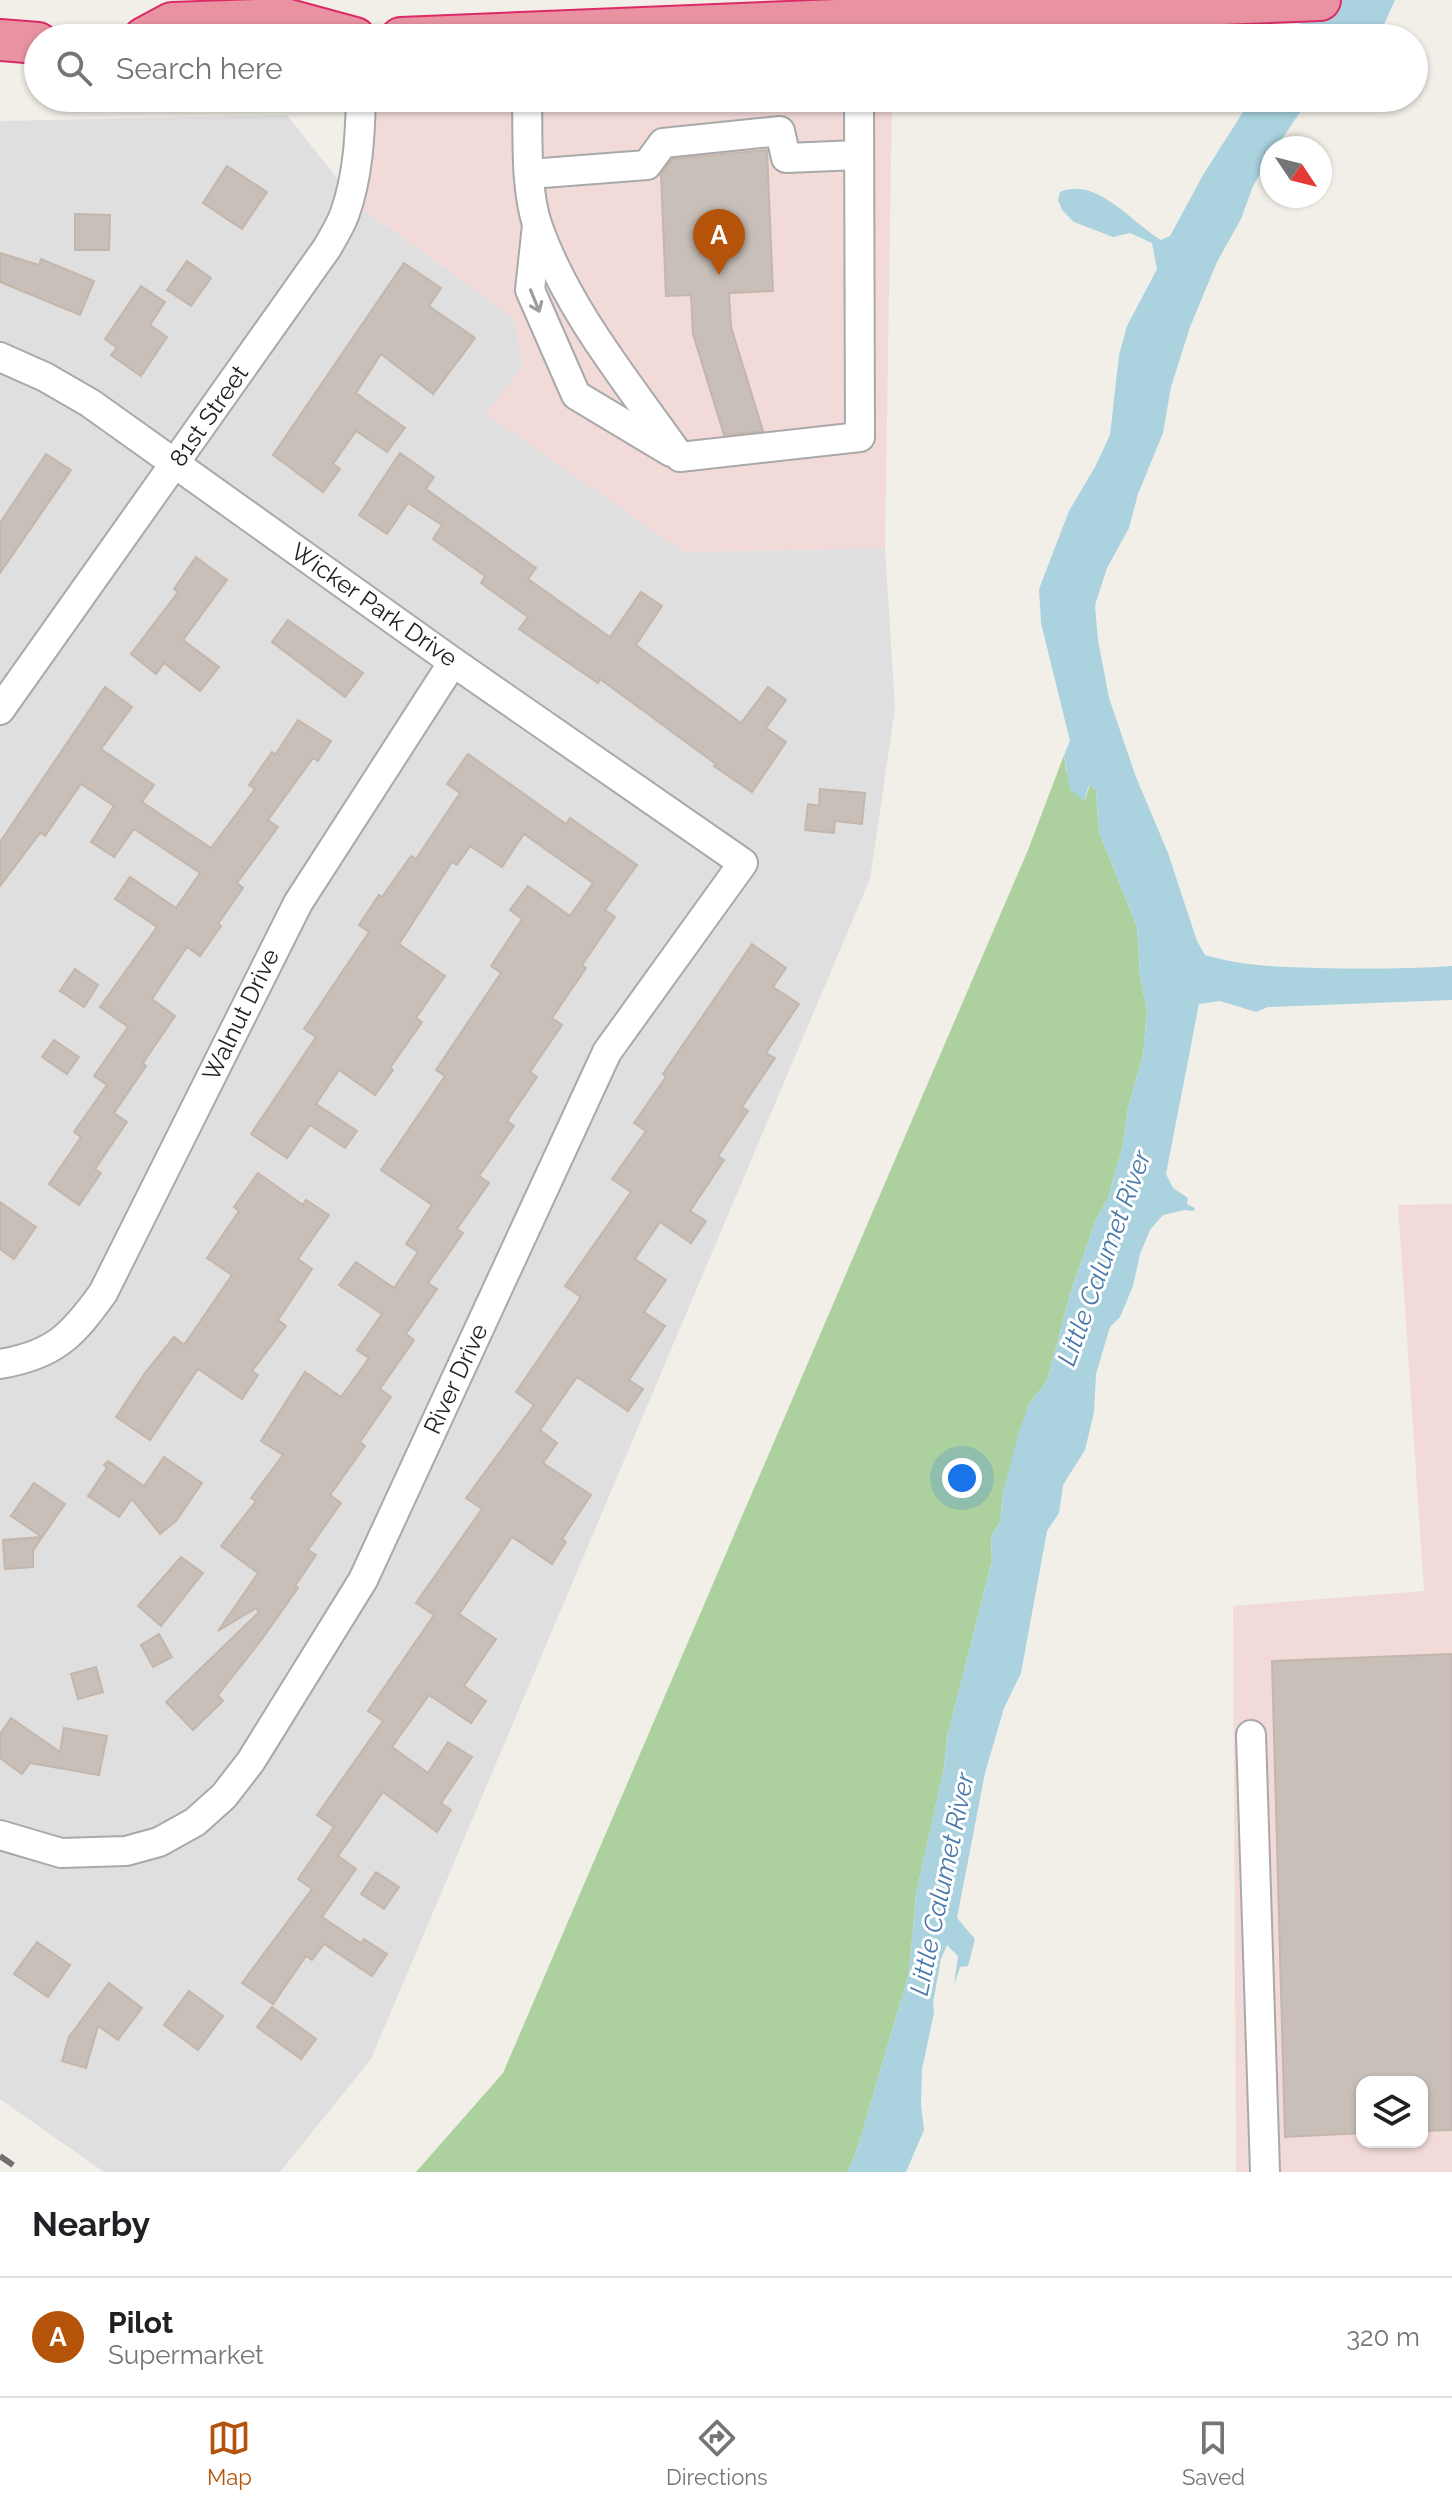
<!DOCTYPE html>
<style>
body{margin:0;font-family:Raleway,sans-serif;background:#f6f6f6;color:#202124}
.controls{position:absolute;right:24px;bottom:24px;display:grid;overflow:hidden;border-radius:16px;box-shadow:0 2px 6px #0004}
.controls button{width:72px;height:72px;display:grid;place-items:center;padding:0;border:0;border-bottom:2px solid #e0e0e0;background:#fff;color:#202124;font:40px sans-serif}
.compass{position:absolute;left:1260px;top:136px;width:72px;height:72px;border-radius:50%;background:#fff;box-shadow:0 2px 6px #0004;rotate:125deg}
.you{position:absolute;left:962px;top:1478px;width:28px;height:28px;margin:-20px;border:6px solid #fff;border-radius:50%;background:#1a73e8;box-shadow:0 0 0 12px #1a73e833}
.badge{display:grid;place-items:center;width:52px;height:52px;border-radius:50%;background:#b45309;color:#fff;font-size:26px;font-weight:700}
.pin{position:absolute;translate:-50% -66px;filter:drop-shadow(0 2px 4px #0008)}
.pin::after{content:'';position:absolute;top:42px;width:28px;height:24px;background:inherit;clip-path:polygon(0 0,100% 0,50% 100%)}
.list{margin:0;padding:0;list-style:none}
h2{display:flex;justify-content:space-between;align-items:center;height:104px;margin:0;padding:0 32px;font-size:34px}
h2 small{font-size:26px;font-weight:400;color:#757577}
.list li{display:grid;grid-template-columns:52px 1fr auto;gap:24px;align-items:center;box-sizing:border-box;height:120px;padding:0 32px;border-top:2px solid #e0e0e0}
.list b{display:block;font-size:30px;white-space:nowrap}
.list p{margin:0;font-size:26px;white-space:nowrap;color:#757577}
.list em{font-size:26px;font-style:normal;color:#757577}
.icon{flex:none;width:44px;height:44px;fill:none;stroke:currentColor;stroke-width:2;stroke-linecap:round;stroke-linejoin:round}
.map{position:relative;flex:none;width:1452px;height:2172px;overflow:hidden}
.search{position:absolute;background:#fff;box-shadow:0 2px 6px #0004;left:24px;right:24px;top:24px;height:88px;display:flex;align-items:center;gap:20px;box-sizing:border-box;padding:0 28px;border-radius:44px;color:#757577;font-size:30px}
.sheet{height:224px;background:#fff}
nav{display:flex;justify-content:space-around;align-items:center;box-sizing:border-box;height:112px;border-top:2px solid #e0e0e0;background:#fff;font-size:22px;color:#757577}
nav a{display:grid;justify-items:center;gap:4px}
nav .on{color:#b45309}
.map>svg:first-child{display:block}
</style>
<div class="map">
<svg width="1452" height="2172" viewBox="0 0 1452 2172">
<rect width="100%" height="100%" fill="#f2efe9"/>
<!-- residential -->
<polygon fill="#e0dfdf" points="287,115 359,206 513,317 523,365 487,414 684,552 885,548 895,709 870,879 371,2059 280,2172 104,2172 0,2099 0,121"/>
<!-- commercial -->
<g fill="#f2dad9" fill-rule="evenodd">
<polygon points="368,98 892,98 885,548 684,552 486,414 523,365 513,317 359,206"/>
<path d="M1452,1204v968h-216l-3,-566 191,-15 -26,-386zM1362,2082h60v60h-60z"/>
</g>
<!-- forest -->
<polygon fill="#add19e" points="1064,755 1066,770 1085,800 1090,784 1096,790 1099,832 1137,927 1140,977 1147,1010 1143,1055 1128,1108 1123,1145 1108,1198 1096,1219 1070,1294 1047,1381 1029,1404 1003,1493 1000,1522 991,1536 992,1561 947,1737 944,1768 916,1894 909,1973 858,2146 848,2172 416,2172 503,2073 1028,850"/>
<!-- water -->
<g fill="#aad3df">
<polygon points="1314,0 1395,0 1378,38 1292,38"/>
<path d="M1252,98h64l-13,10 -27,40h-4v6l-19,32 -12,33 -24,43 -27,65 -19,60 -8,46 -25,61 -9,34 -22,40 -12,37 3,35 11,58 27,79 32,76 29,88 8,14c36,11 73,12 111,13 46,1 90,1 136,-2v34l-184,7 -12,5 -36,-11 -21,3 -33,170 7,14 15,10 -1,6 8,4 -1,3 -9,-1 -22,5 -13,15 -10,24 -7,32 -13,31 -10,10 -14,47 -2,38 -9,38 -22,35 -4,28 -12,18 -26,142 -17,35 -19,65 -28,145 18,21 -7,27 -8,1 -6,18 4,-29 -11,-11 -6,14 -8,44 1,10 -12,56 -1,35 3,26 -18,42h-58l10,-26 51,-173 7,-79 28,-126 3,-31 45,-176 -1,-25 9,-14 3,-29 15,-58 11,-31 18,-23 23,-87 26,-75 12,-21 15,-53 5,-37 15,-53 4,-45 -7,-33 -3,-50 -38,-95 -3,-42 -7,-5 -5,16 -14,-11 -6,-35 6,-14 -29,-118 -2,-34 30,-78 26,-44 15,-32 9,-80 8,-29 30,-57 -5,-26 -22,-10 -17,4 -39,-15 -12,-12 -4,-10 2,-8c37,-16 72,31 101,48l9,-4 33,-61z"/>
</g>
<!-- building -->
<g fill="#c7bfb8" stroke="#c4b6ab" stroke-width="2">
<polygon points="767,150 773,291 729,293 731,327 763,431 724,435 693,334 691,295 666,296 661,174 672,159"/>
<polygon points="227,166 267,192 242,229 203,203"/>
<polygon points="75,214 110,215 109,250 75,250"/>
<polygon points="0,253 39,265 41,259 94,281 80,315 0,282"/>
<polygon points="187,261 211,278 191,306 167,290"/>
<polygon points="404,263 441,288 429,306 475,338 433,394 381,354 356,393 405,428 387,452 356,431 333,464 340,469 323,492 273,455"/>
<polygon points="141,286 165,302 150,325 167,337 141,376 111,355 117,348 105,339"/>
<polygon points="400,453 434,477 426,489 536,568 528,579 610,637 641,592 662,606 636,645 741,723 768,687 786,700 766,728 786,742 752,792 714,766 716,764 600,679 598,683 519,629 528,617 481,583 485,576 433,539 442,525 408,503 387,534 359,515"/>
<polygon points="46,454 71,470 0,573 0,523"/>
<polygon points="196,557 227,580 183,640 219,667 200,691 164,663 156,674 131,654 178,592 174,589"/>
<polygon points="288,620 363,673 345,697 272,642"/>
<polygon points="105,687 132,707 101,749 154,785 142,802 211,848 255,789 249,785 272,752 275,755 298,720 331,741 318,761 313,758 268,820 278,827 237,883 243,888 218,924 221,926 200,956 187,947 152,999 175,1016 143,1063 146,1066 114,1113 127,1122 95,1169 101,1173 79,1205 49,1184 81,1137 74,1132 107,1085 94,1076 128,1027 100,1007 157,927 115,899 130,877 176,908 200,873 134,829 114,857 91,842 114,806 81,784 45,836 40,833 0,886 0,842"/>
<polygon points="468,754 566,824 570,818 637,865 605,910 615,917 582,965 586,968 552,1018 562,1025 530,1072 537,1077 507,1121 514,1126 479,1176 489,1183 457,1229 463,1233 428,1283 437,1289 406,1334 414,1340 380,1389 391,1397 360,1442 365,1446 330,1495 341,1503 308,1550 316,1555 295,1586 298,1588 262,1639 218,1695 223,1701 193,1730 166,1702 259,1612 256,1608 218,1631 258,1573 221,1546 256,1501 251,1498 283,1455 261,1441 305,1372 341,1397 369,1358 357,1350 382,1314 339,1285 356,1262 394,1288 418,1252 406,1244 432,1205 381,1170 445,1076 436,1070 501,973 491,966 522,919 510,910 528,886 570,916 593,883 524,834 502,867 470,846 457,865 452,862 399,944 445,976 416,1018 422,1022 390,1068 393,1070 375,1095 339,1070 316,1104 357,1131 345,1148 310,1125 287,1158 251,1134 316,1037 304,1029 369,932 359,925 379,895 382,897 411,856 416,859 460,793 447,784"/>
<polygon points="820,789 865,793 862,824 835,821 834,833 805,830 808,804 819,806"/>
<polygon points="752,944 786,968 773,987 799,1004 766,1053 775,1058 742,1107 748,1111 718,1156 724,1160 690,1211 706,1221 691,1243 660,1222 635,1259 666,1280 644,1312 665,1326 629,1380 643,1389 628,1411 577,1377 540,1430 557,1443 543,1463 591,1495 562,1539 566,1542 552,1564 512,1537 459,1614 496,1639 464,1686 486,1701 471,1723 429,1695 392,1747 428,1773 448,1742 472,1757 441,1803 451,1810 437,1832 383,1792 338,1856 356,1869 322,1917 361,1943 364,1939 387,1954 372,1976 324,1944 312,1960 306,1956 273,2004 242,1983 312,1889 298,1879 334,1827 317,1815 383,1721 368,1711 434,1615 416,1603 482,1509 466,1498 534,1405 516,1392 581,1297 565,1286 631,1192 612,1179 646,1131 634,1123 666,1077 663,1074"/>
<polygon points="75,969 98,985 84,1007 60,991"/>
<polygon points="54,1040 79,1057 67,1074 42,1057"/>
<polygon points="258,1173 303,1205 306,1200 329,1215 298,1259 312,1269 278,1320 286,1326 252,1371 258,1375 242,1399 198,1369 150,1440 116,1417 145,1373 174,1337 184,1345 232,1275 207,1258 239,1211 234,1207"/>
<polygon points="0,1202 36,1227 14,1259 0,1249"/>
<polygon points="164,1457 202,1483 176,1521 160,1534 132,1499 119,1517 88,1496 107,1468 104,1465 108,1461 144,1486"/>
<polygon points="34,1483 65,1504 42,1537 11,1516"/>
<polygon points="42,1537 33,1551 33,1567 5,1569 3,1540"/>
<polygon points="181,1557 203,1573 161,1626 138,1606"/>
<polygon points="159,1634 172,1657 153,1667 141,1645"/>
<polygon points="1452,1654 1452,2130 1422,2131 1422,2082 1362,2082 1362,2133 1285,2137 1272,1661"/>
<polygon points="96,1667 103,1692 78,1699 71,1674"/>
<polygon points="11,1718 60,1752 64,1728 107,1736 99,1775 30,1763 22,1774 0,1758 0,1734"/>
<polygon points="376,1872 399,1887 384,1909 361,1894"/>
<polygon points="37,1942 70,1965 48,1997 14,1974"/>
<polygon points="109,1983 142,2008 118,2040 98,2026 86,2068 62,2061 69,2037"/>
<polygon points="189,1991 223,2016 198,2050 164,2025"/>
<polygon points="272,2007 316,2039 301,2059 257,2027"/>
</g>
<g fill="none" stroke-linecap="round" stroke-linejoin="round">
<defs>
<g id="minor">
<path d="M527,98c1,39 -2,92 11,129 30,84 91,157 142,230l180,-20 -1,-339"/>
<polyline points="530,174 647,165 663,143 780,131 786,158 859,155"/>
<polyline points="537,225 530,290 576,395 671,452"/>
<polyline points="0,357 45,377 90,403 453,662 743,863 607,1052 363,1580 251,1761 224,1796 195,1822 159,1842 126,1851 61,1853 0,1835"/>
<path d="M0,710l327,-462c6,-11 14,-23 18,-35 13,-37 15,-76 16,-115"/>
<path d="M0,1364c54,-9 72,-28 103,-71l195,-390 155,-241"/>
<polyline points="1251,1735 1265,2172"/>
</g>
<g id="highway">
<polyline points="144,38 172,23 285,19 355,38"/>
<polyline points="401,38 1320,0"/>
<polyline points="0,40 38,43"/>
</g>
</defs>
<!-- minor casing -->
<use href="#minor" stroke="#a9a9a9" stroke-width="32"/>
<!-- highway casing -->
<use href="#highway" stroke="#dc2a67" stroke-width="44"/>
<!-- minor -->
<use href="#minor" stroke="#fff" stroke-width="28"/>
<!-- highway -->
<use href="#highway" stroke="#e892a2" stroke-width="40"/>
<!-- rail -->
<polyline stroke="#707070" stroke-width="6" stroke-dasharray="16 16" stroke-linecap="butt" points="0,2156 23,2172"/>
</g>
<!-- one-way arrows -->
<defs><path id="oneway-shaft" d="M-6 0H5M1.5-3L5.5 0L1.5 3" fill="none" stroke-width="1.6" stroke-linecap="round" stroke-linejoin="round" transform="scale(2)"/></defs>
<use stroke="#9c9c9c" href="#oneway-shaft" transform="translate(535 301) rotate(68)"/>
<g text-anchor="middle" stroke-width="6" stroke-linejoin="round" paint-order="stroke">
<!-- street labels -->
<g font-size="24" fill="#222" stroke="#fff">
<text transform="translate(209 416) rotate(-55)" y="8">81st Street</text>
<text transform="translate(374 605) rotate(35)" y="8">Wicker Park Drive</text>
<text transform="translate(241 1015) rotate(-64)" y="8">Walnut Drive</text>
<text transform="translate(456 1379) rotate(-65)" y="8">River Drive</text>
</g>
<!-- water labels -->
<g font-size="26" font-style="italic" fill="#4a7aab" stroke="#fff">
<text transform="translate(1104 1258) rotate(-70)" y="9">Little Calumet River</text>
<text transform="translate(942 1884) rotate(-78)" y="9">Little Calumet River</text>
</g>
</g>
</svg>
<div class="controls">
<button><svg class="icon" aria-label="layers" viewBox="0 0 24 24"><path d="M12 4l9 5-9 5-9-5zM3 14l9 5 9-5"/></svg></button>
</div>
<svg class="compass" viewBox="-18 -18 36 36"><path d="M0-13l5 13h-10z" fill="#e53935"/><path d="M0 13l5-13h-10z" fill="#757577"/></svg>
<div class="you"></div>
<div class="pin badge" style="left:719px;top:275px">A</div>
<div class="search"><svg class="icon" aria-label="search" viewBox="0 0 24 24"><circle cx="10" cy="10" r="6"/><path d="M15 15l6 6"/></svg>Search here</div>
</div>
<section class="sheet">
<h2>Nearby<small></small></h2>
<ul class="list">
<li><span class="badge">A</span><div><b>Pilot</b><p>Supermarket</p></div><em>320 m</em></li>
</ul>
</section>
<nav>
<a class="on"><svg class="icon" aria-label="map" viewBox="0 0 24 24"><path d="M3 6l6-2 6 2 6-2v14l-6 2-6-2-6 2zM9 4v14M15 6v14"/></svg>Map</a>
<a><svg class="icon" aria-label="directions" viewBox="0 0 24 24"><path d="M12 3l9 9-9 9-9-9zM9 14v-3h6M13 9l2 2-2 2"/></svg>Directions</a>
<a><svg class="icon" aria-label="saved" viewBox="0 0 24 24"><path d="M7 4h10v16l-5-4-5 4z"/></svg>Saved</a>
</nav>
